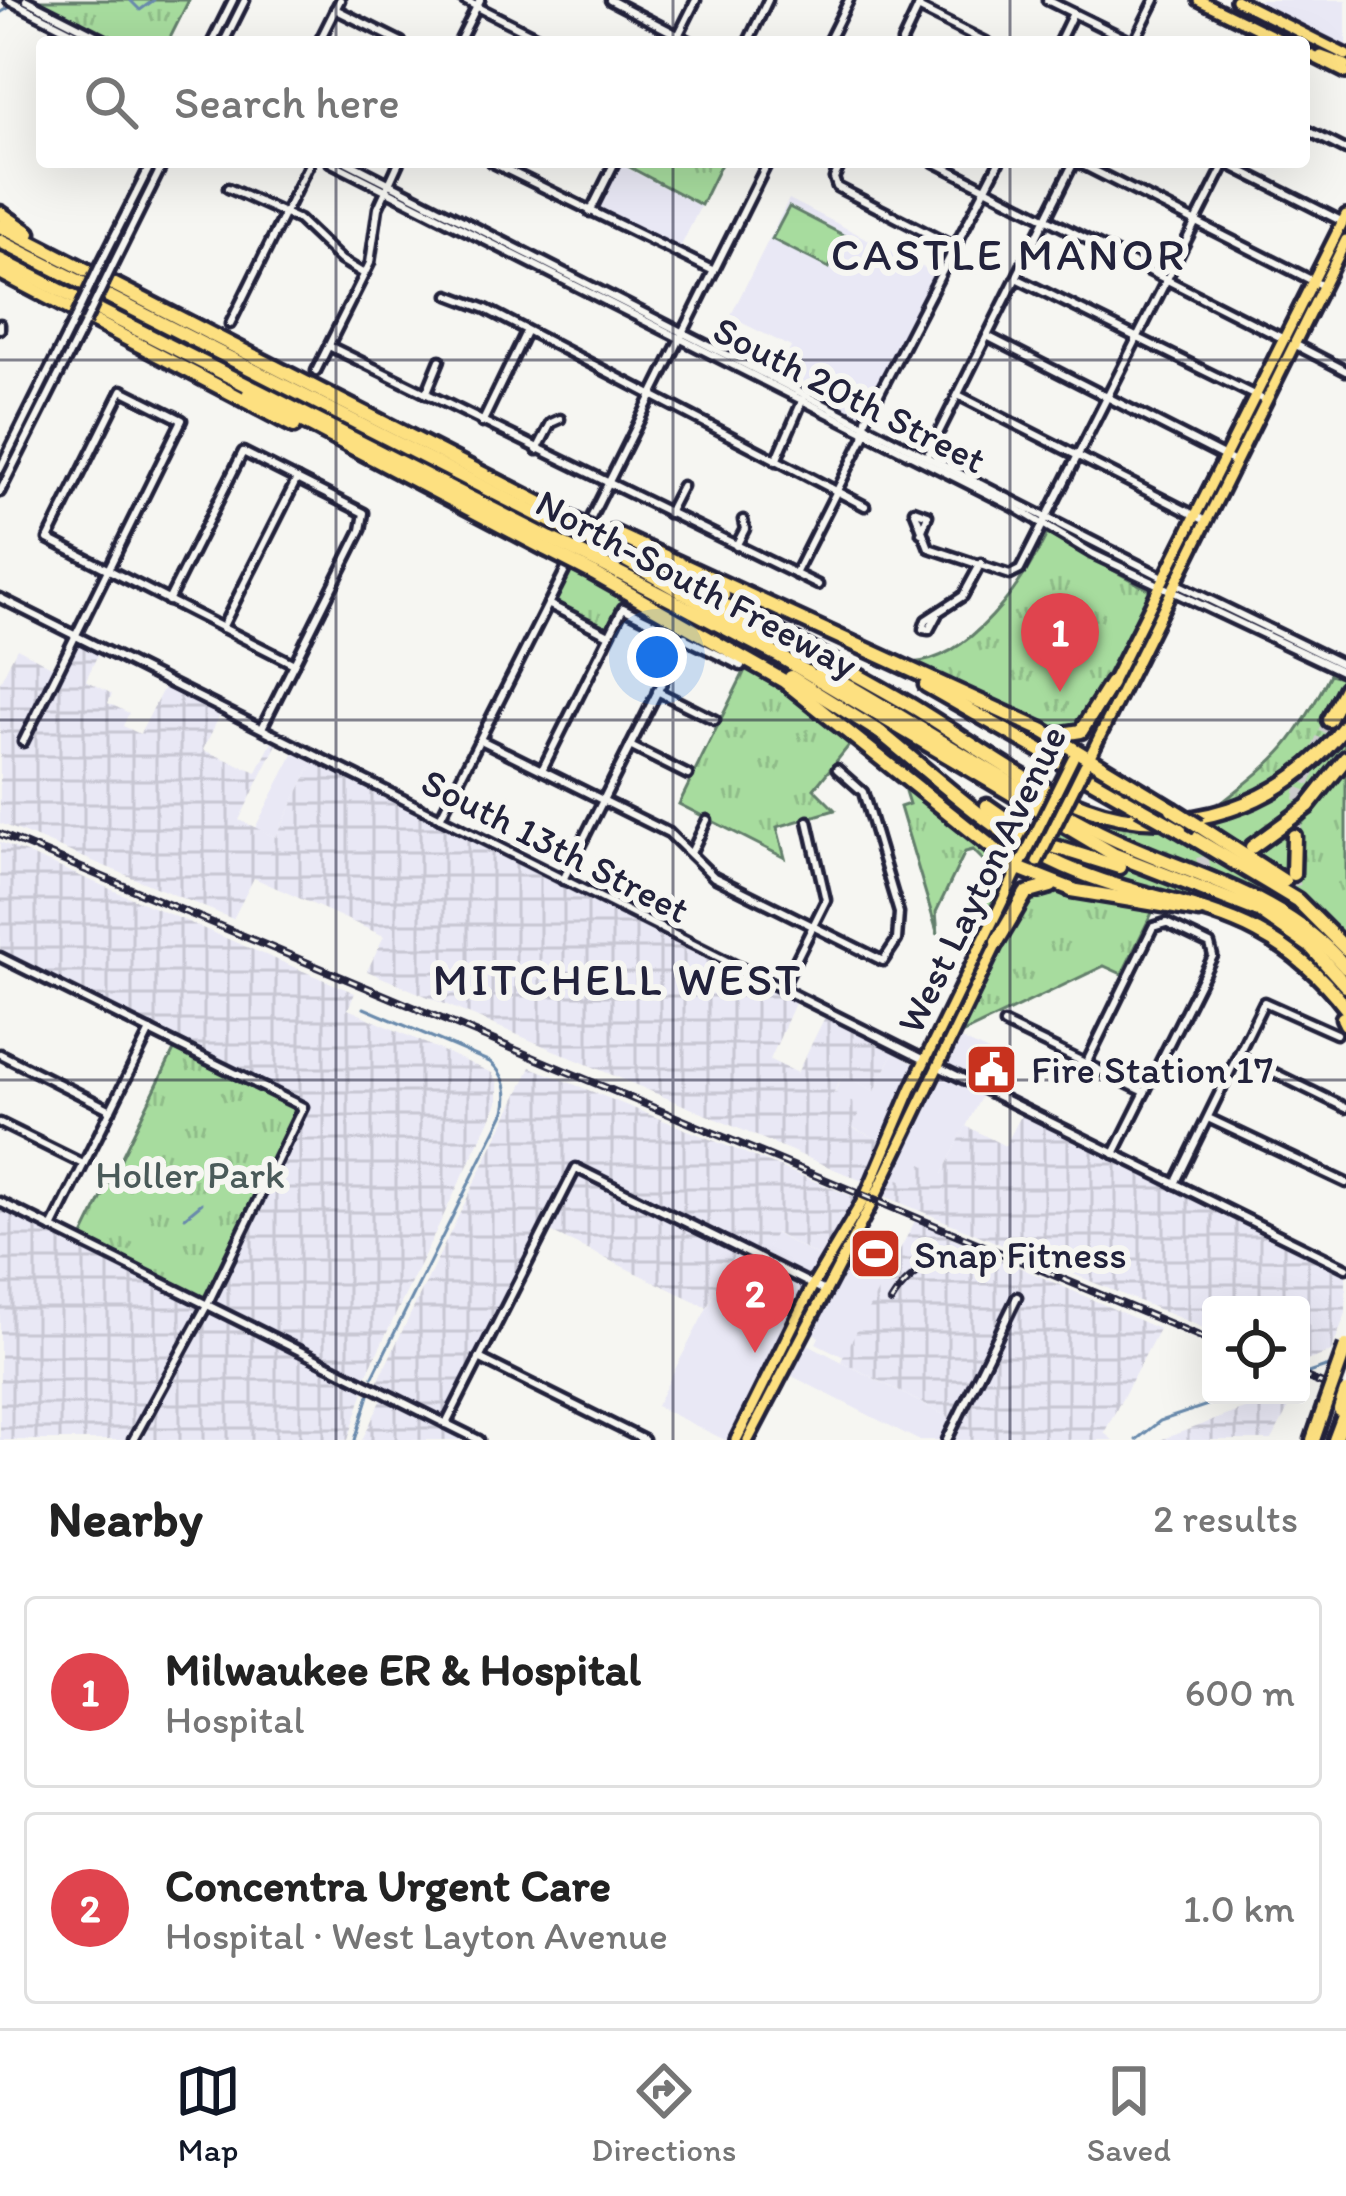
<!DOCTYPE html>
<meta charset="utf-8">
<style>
body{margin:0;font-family:Itim,sans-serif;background:#f6f6f6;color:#222}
.controls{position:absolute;right:36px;bottom:36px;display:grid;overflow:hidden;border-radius:12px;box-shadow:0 12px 48px #0002}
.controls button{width:108px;height:108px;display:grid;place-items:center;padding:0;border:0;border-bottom:3px solid #e0e0e0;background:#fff;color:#222;font:60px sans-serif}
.you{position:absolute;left:657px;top:657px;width:42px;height:42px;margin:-30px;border:9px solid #fff;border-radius:50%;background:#1a73e8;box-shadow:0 0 0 18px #1a73e833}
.badge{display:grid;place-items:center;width:78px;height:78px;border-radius:50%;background:#111827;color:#fff;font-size:39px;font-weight:700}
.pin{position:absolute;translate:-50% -99px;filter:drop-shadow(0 3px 6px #0008)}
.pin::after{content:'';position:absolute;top:63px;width:42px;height:36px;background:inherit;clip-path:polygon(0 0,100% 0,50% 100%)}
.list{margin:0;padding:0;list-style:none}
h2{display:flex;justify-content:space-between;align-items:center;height:156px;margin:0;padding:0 48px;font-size:51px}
h2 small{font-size:39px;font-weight:400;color:#767676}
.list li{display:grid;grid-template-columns:78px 1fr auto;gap:36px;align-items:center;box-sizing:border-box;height:192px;margin:0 24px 24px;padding:0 24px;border:3px solid #e0e0e0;border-radius:12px}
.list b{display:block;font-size:45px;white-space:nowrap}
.list p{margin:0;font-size:39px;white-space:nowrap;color:#767676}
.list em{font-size:39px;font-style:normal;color:#767676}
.icon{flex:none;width:66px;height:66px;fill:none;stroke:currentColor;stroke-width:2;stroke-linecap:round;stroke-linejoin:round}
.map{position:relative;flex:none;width:1346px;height:1440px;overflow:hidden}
.search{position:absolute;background:#fff;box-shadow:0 12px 48px #0002;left:36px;right:36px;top:36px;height:132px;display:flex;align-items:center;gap:30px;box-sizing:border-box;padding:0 42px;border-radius:12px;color:#767676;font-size:45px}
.sheet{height:588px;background:#fff}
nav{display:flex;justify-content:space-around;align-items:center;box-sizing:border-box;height:168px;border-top:3px solid #e0e0e0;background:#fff;font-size:33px;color:#767676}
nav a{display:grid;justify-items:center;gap:6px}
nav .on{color:#111827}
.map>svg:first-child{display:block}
</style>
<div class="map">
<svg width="1346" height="1440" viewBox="0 0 1346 1440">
<defs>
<pattern id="industrial-grid" width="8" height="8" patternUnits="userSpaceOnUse" patternTransform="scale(3)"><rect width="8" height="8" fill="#e9e8f5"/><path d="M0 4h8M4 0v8" fill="none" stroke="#c8c7d3"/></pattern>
<pattern id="grass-tufts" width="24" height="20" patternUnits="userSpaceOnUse" patternTransform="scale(3)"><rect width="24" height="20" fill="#a7dc9e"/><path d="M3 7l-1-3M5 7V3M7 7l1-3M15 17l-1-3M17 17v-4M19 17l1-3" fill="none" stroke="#8fbc89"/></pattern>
</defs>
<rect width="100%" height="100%" fill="#f6f6f2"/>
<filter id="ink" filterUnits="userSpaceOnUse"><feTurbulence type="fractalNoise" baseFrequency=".00833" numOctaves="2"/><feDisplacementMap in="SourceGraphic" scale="24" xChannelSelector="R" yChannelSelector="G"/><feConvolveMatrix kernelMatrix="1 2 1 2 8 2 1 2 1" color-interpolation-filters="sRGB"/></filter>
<g filter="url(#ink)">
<!-- built -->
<g fill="#e9e8f5">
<polygon points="1236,0 1346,0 1346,55"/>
<polygon points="619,164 701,205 678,252 596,210"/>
<polygon points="789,199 938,275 861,415 778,375 791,347 730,317"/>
<polygon points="294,753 313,762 276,837 255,828"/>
<polygon points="950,1034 1012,1063 996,1096 984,1091 942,1174 912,1186 886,1173"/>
<polygon points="894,1052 916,1065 883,1142 852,1127 834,1093 843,1075 875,1091"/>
<polygon points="774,1233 823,1259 731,1440 725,1440 656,1406 737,1250 759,1262"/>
<polygon points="871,1233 895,1246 896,1260 844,1357 816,1343 819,1337 812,1332 855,1246"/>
<polygon points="804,1342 952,1419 944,1440 918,1440 788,1374"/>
</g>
<!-- industrial -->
<g fill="url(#industrial-grid)">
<polygon points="79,644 98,654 86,680 112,694 108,703 129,713 123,726 140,734 164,687 220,715 203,750 257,772 272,742 277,744 239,820 276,837 313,762 718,964 706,990 715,995 729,970 795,1003 770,1060 797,1073 825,1017 894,1052 875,1091 843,1075 834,1092 862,1107 853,1128 883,1142 867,1183 367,971 384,936 254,878 233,919 0,823 0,682 17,648 61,671"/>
<polygon points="0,842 355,993 348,1009 492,1073 498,1083 498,1103 365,1378 214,1302 307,1105 0,952"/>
<polygon points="531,1067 859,1199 823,1259 775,1233 763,1255 740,1244 707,1307 540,1227 443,1415 377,1383"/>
<polygon points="1024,1110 1346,1268 1346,1313 1331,1352 1301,1363 1301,1305 1211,1305 1211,1331 877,1193 886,1173 912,1185 922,1164 942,1174 966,1126 1005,1146"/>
<polygon points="0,1210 365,1388 348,1440 0,1440"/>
<polygon points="915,1221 1159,1329 1104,1433 1113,1440 944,1440 952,1419 841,1361"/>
<polygon points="383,1397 455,1433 470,1440 362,1440"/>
<polygon points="1268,1400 1288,1409 1272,1440 1160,1440"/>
</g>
<!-- grass -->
<g fill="url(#grass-tufts)" stroke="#647f6c" stroke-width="3">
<polygon points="38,0 189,0 168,42 122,42"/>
<polygon points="620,162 722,162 701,205"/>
<polygon points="789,207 845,236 829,268 772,239"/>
<path d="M1047,534l104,57 -73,138 -20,4 -147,-70c59,-3 112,-79 136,-129z"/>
<polygon points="570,571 629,601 610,628 554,604"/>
<polygon points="748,664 855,738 814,789 835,810 777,827 785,858 679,804"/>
<path d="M1330,674l14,4 -20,39 22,-18c0,50 -86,93 -126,105 59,-47 73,-57 110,-130z"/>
<path d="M1346,735c-1,45 -63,85 -97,106l7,11 43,-25 47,-57v171l-69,-69 -78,-48c60,-6 112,-47 147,-89z"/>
<polygon points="900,775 1007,869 977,936 970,932 996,873 973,850 965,852 936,912 938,935 900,807 909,804"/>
<path d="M1070,807l52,16 44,4 111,63 57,51 12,19c-37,-38 -79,-61 -123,-85 -45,-24 -119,-29 -153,-68z"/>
<path d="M1059,829c66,35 270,98 287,171l-35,-38 -61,-43 -171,-53 38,10 2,-14 -66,-21z"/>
<polygon points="1047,889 1153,911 1122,974 1104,966 957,1036 1030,895"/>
<polygon points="175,1048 298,1109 204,1299 82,1238"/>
</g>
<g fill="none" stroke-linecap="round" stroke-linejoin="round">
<!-- stream -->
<g stroke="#698aac" stroke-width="3">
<polyline points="130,0 140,10 154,0"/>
<polyline points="0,13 10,7"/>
<path d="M364,1008l126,54c15,13 20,29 15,49l-132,265"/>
<polyline points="185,1217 202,1203"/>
<polyline points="1308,1373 1335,1364"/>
<polyline points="355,1440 369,1395"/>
<polyline points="1136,1440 1160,1421 1237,1395"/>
</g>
<!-- highway-tunnel -->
<g stroke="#cccccd" stroke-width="12" stroke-dasharray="12 6" stroke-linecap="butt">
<polyline points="1294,836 1301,793 1329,720"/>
<polyline points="1180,868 1230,856"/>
<polyline points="1293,874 1298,914 1319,977"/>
</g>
<defs>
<g id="minor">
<polyline points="9,0 92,42"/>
<polyline points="26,0 109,42"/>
<polyline points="464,0 547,42"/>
<polyline points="610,0 691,42"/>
<polyline points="1047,0 1132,42"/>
<polyline points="918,8 986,42"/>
<polyline points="335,9 401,42"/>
<polyline points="62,42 66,34"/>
<polyline points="212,42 233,0"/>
<polyline points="224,42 245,0"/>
<polyline points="319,42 340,0"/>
<polyline points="459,42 480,0"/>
<polyline points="675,42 696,0"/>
<polyline points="748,42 768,0"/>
<polyline points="828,42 849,0"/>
<polyline points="902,42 922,0"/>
<polyline points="1059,42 1073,13"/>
<polyline points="1134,42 1155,0"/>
<polyline points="1304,129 1346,150"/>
<polyline points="330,162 1014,507 1093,554 1346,673"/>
<polyline points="347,162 1165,578"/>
<polyline points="491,162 714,271"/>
<polyline points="842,162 834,178 837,187 956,248"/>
<polyline points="934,162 1284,339"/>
<polyline points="1077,162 1323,286"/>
<polyline points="1226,163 1343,222"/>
<polyline points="228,188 299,220 341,260 364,274"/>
<polyline points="590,212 615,162"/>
<polyline points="101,263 152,162"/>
<polyline points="112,267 164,162"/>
<polyline points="1016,278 1266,401"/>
<polyline points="449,295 486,309 865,506"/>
<polyline points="0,324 0,329"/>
<polyline points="230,324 310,162"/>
<polyline points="987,336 1235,462"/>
<polyline points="1296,345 1346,371"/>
<polyline points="329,346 818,585"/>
<polyline points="316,371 370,263 378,208 399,162"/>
<polyline points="426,394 440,360"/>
<polyline points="958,395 1206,521"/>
<polyline points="482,423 525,334"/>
<polyline points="537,450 551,423 560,419"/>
<polyline points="928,454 1074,162"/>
<polyline points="776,461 803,399"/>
<polyline points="0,469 75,318"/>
<polyline points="0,492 85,323"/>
<polyline points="668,513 682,486"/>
<polyline points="588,524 768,162"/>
<polyline points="921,533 928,515 914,510 929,548 1010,575 1020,570 1226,162"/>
<polyline points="736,546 745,529 743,520"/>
<polyline points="795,574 864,437 866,419 999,162"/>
<polyline points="1177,584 1346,666"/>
<polyline points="0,598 925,1060"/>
<polyline points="168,601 243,452 364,513 361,530 262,728"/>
<polyline points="548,604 609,635"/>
<polyline points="937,615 929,630 923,629 926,620 963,596 981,563"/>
<polyline points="222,628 297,479"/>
<polyline points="657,691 715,720"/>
<polyline points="481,740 669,833 714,877 883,961 897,940 899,913 863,792 837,769"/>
<path d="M23,742l159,-322 -60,-30 -74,149c82,42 164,84 246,125"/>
<polyline points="630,746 688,775"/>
<polyline points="542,770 623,608 741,666"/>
<polyline points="440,818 569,563"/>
<polyline points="691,853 707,820"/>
<polyline points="563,880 685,637"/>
<polyline points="0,957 303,1107 207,1305 133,1440"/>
<polyline points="782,988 826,900 808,821"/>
<polyline points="1004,1024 1145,1092"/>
<polyline points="0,1054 111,1110"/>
<polyline points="1238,1055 1346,1108"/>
<polyline points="1086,1064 1153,927 1166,923 1210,944 1213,956 1114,1154"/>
<polyline points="937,1066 1346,1268"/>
<polyline points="1208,1118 1346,1183"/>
<polyline points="0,1123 83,1164"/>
<polyline points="1175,1184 1264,1002 1336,1034"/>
<polyline points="0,1202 479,1440"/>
<polyline points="52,1228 150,1031"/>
<polyline points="479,1358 644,1440"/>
<polyline points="446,1424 576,1168 823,1290"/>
<polyline points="947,1440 1017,1297"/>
</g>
<g id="major">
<polyline points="1199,0 1285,42"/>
<polyline points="1236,0 1346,55"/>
<polyline points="1304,52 1346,73"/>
<polyline points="1321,56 1346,65"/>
<polyline points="1109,688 1346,215"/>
<polyline points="1087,762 1346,240"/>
<polyline points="736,1440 813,1285 865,1197 911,1089 1025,855"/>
<polyline points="748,1440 877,1193 1000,937"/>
</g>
<g id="highway">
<polyline points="0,213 29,233"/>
<polyline points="0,226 563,515"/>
<polyline points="0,241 558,525"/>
<polyline points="0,260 551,539"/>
<polyline points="0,272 294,426"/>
<polyline points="249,393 546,549"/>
<polyline points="613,533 1042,730 1172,809"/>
<polyline points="606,549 772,643"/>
<polyline points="598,562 781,657 1113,854 1261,912 1311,947 1346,986"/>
<polyline points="672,569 723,595"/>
<polyline points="593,573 784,681 1018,868 1074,890"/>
<path d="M682,585c78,36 153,77 228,120 56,33 113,79 175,102 95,36 203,-2 261,-83"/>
<path d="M821,670c91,51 178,110 270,158 87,46 189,61 255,140"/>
<polyline points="791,677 881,733"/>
<polyline points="926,685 1139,807"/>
<polyline points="1329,720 1346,688"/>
<path d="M877,730c58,46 118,106 187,136 112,49 196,31 282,142"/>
<polyline points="1056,735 1081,731 1111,683"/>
<polyline points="987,806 1039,842 1119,867"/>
<polyline points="1199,826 1284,881"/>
<polyline points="1180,830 1297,900 1346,949"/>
<polyline points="1252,847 1308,806 1346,758"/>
<polyline points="1293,874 1294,836"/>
<polyline points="1071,890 1199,911"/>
<polyline points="997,942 1026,893 1051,886"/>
<polyline points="1343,1018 1346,1024"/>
<polyline points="1313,1440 1324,1408"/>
<polyline points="1335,1440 1346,1411"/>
</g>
</defs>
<!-- minor casing -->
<use href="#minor" stroke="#22223b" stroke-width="15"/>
<!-- major casing -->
<use href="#major" stroke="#22223b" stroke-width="18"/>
<!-- highway casing -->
<use href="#highway" stroke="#22223b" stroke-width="21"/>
<!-- minor -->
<use href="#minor" stroke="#f6f6f2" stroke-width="6"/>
<!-- major -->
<use href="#major" stroke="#fde080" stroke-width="9"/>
<!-- highway -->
<use href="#highway" stroke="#fde080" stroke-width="12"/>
<defs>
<g id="rail">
<polyline points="0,834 1211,1341"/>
<path d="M891,1302c22,-37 61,-53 103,-47"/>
<polyline points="1301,1375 1346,1394"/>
</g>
</defs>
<!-- rail casing -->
<use href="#rail" stroke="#22223b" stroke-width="8"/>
<!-- rail -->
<use href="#rail" stroke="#f6f6f2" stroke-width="3" stroke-dasharray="9" stroke-linecap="butt"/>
<defs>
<g id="minor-bridge">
<polyline points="75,318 101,263"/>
<polyline points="85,323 112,267"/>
</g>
<g id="major-bridge">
<polyline points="1025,855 1073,758"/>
<polyline points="1037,862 1085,765"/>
</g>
<g id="highway-bridge">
<polyline points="563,515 611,539"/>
<polyline points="558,525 606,549"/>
<polyline points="551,539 598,562"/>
<polyline points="546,549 593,573"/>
<polyline points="1139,807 1180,830"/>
<polyline points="1172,809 1199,826"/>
<polyline points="1324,1408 1346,1346"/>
<polyline points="1340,1410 1346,1392"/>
</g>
</defs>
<!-- minor-bridge casing -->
<use href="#minor-bridge" stroke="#22223b" stroke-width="15" stroke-linecap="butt"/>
<!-- major-bridge casing -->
<use href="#major-bridge" stroke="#22223b" stroke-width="18" stroke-linecap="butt"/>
<!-- highway-bridge casing -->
<use href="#highway-bridge" stroke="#22223b" stroke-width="21" stroke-linecap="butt"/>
<!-- minor-bridge -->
<use href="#minor-bridge" stroke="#f6f6f2" stroke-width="6"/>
<!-- major-bridge -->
<use href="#major-bridge" stroke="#fde080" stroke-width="9"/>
<!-- highway-bridge -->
<use href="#highway-bridge" stroke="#fde080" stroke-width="12"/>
</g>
</g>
<!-- grid -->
<path fill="none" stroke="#22223b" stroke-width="3" stroke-opacity="0.55" d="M336,0v42M673,0v42M1010,0v42M336,162v1278M673,162v1278M1010,162v1278M0,360h1346M0,720h1346M0,1080h1346"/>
<!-- icons -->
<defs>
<symbol id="civic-square" viewBox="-11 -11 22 22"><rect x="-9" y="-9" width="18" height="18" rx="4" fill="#c8321e" stroke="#f6f6f2"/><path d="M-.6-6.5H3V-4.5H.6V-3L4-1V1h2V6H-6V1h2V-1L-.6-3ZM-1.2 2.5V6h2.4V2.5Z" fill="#fff"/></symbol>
<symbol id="stadium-square" viewBox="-11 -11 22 22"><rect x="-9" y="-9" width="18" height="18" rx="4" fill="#c8321e" stroke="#f6f6f2"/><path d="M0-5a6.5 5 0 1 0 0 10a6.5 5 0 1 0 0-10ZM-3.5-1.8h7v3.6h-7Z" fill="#fff"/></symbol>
</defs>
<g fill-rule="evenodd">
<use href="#civic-square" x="962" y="1040" width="59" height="59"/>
<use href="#stadium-square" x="846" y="1224" width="59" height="59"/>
</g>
<g text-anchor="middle" stroke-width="12" stroke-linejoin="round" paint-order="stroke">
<!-- street labels -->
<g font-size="39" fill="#22223b" stroke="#f6f6f2">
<text transform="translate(850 394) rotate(27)" y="14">South 20th Street</text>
<text transform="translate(697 583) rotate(28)" y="14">North-South Freeway</text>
<text transform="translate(556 845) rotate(27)" y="14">South 13th Street</text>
<text transform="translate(981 879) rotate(-64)" y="14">West Layton Avenue</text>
</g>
<!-- poi labels -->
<g font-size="39" fill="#22223b" stroke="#f6f6f2" text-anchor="start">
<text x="1031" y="1083">Fire Station 17</text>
<text x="914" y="1268">Snap Fitness</text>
</g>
<!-- park labels -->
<g font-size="39" fill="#4a5a59" stroke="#f6f6f2">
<text x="190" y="1188">Holler Park</text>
</g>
<!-- quarter labels -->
<g font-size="45" letter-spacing="3" fill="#22223b" stroke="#f6f6f2">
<text x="1009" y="270">CASTLE MANOR</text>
<text x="618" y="995">MITCHELL WEST</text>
</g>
</g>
</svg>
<div class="controls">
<button><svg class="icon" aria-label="locate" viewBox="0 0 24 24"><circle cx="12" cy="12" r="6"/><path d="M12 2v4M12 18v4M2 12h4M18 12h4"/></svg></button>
</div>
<div class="you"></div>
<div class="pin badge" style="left:1060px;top:692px;background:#e0444e">1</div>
<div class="pin badge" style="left:755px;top:1353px;background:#e0444e">2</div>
<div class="search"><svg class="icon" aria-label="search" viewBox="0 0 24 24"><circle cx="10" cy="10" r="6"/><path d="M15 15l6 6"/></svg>Search here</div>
</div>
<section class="sheet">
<h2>Nearby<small>2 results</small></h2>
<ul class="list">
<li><span class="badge" style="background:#e0444e">1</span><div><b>Milwaukee ER &amp; Hospital</b><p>Hospital</p></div><em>600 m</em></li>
<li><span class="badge" style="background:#e0444e">2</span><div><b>Concentra Urgent Care</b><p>Hospital · West Layton Avenue</p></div><em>1.0 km</em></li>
</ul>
</section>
<nav>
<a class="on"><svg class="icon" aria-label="map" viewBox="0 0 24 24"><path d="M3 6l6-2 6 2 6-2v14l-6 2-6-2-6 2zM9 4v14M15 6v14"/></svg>Map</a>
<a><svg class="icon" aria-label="directions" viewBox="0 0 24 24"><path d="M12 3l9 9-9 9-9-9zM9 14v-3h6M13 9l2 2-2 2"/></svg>Directions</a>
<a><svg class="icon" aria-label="saved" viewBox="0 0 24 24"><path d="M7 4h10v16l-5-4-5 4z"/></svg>Saved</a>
</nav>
